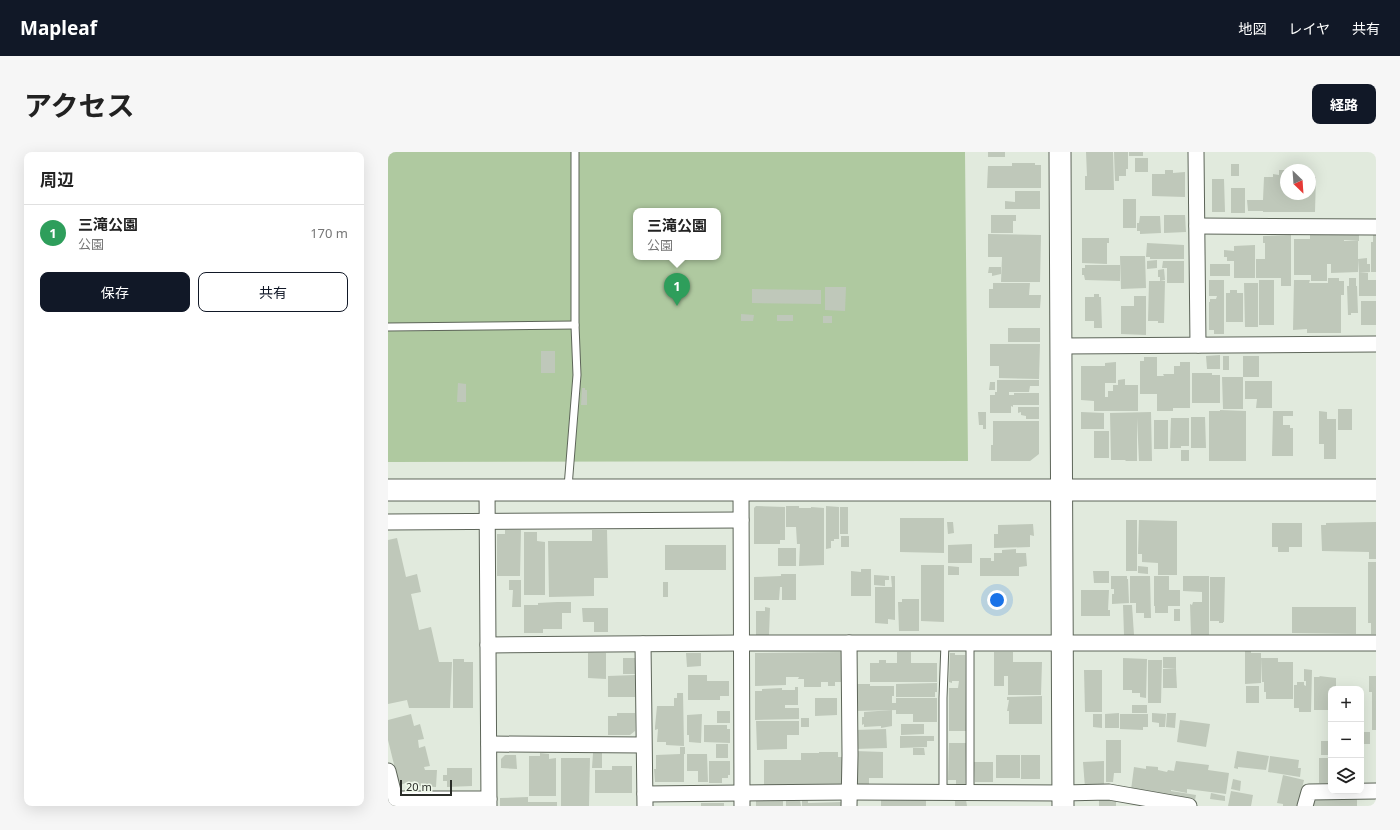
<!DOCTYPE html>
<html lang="ja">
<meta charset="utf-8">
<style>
body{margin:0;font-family:"Noto Sans","Noto Sans JP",sans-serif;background:#f6f6f6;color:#222}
.controls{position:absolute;right:12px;bottom:12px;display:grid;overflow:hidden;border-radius:8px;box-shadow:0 4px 16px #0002}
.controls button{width:36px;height:36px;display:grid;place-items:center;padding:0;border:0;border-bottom:1px solid #e0e0e0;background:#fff;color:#222;font:20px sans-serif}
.compass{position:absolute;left:892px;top:12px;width:36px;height:36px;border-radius:50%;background:#fff;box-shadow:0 4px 16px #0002;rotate:155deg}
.scale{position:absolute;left:12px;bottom:10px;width:52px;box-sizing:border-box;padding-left:4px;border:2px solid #2a2d28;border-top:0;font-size:11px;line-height:14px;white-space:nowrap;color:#2a2d28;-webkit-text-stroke:3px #eff8ea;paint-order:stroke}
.you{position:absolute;left:609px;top:448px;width:14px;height:14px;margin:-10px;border:3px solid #fff;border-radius:50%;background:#1a73e8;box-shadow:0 0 0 6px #1a73e833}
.badge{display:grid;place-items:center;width:26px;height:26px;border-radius:50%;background:#111827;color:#fff;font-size:13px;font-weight:700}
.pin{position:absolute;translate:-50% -33px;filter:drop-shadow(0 1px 2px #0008)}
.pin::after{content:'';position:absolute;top:21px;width:14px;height:12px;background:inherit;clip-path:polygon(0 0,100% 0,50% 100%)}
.popup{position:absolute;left:245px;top:56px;width:88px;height:52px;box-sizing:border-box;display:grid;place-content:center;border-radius:8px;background:#fff;filter:drop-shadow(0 1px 3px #0005);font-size:13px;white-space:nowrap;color:#767676}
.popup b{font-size:15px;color:#222}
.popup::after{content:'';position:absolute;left:50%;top:100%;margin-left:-8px;border:8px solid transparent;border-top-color:#fff}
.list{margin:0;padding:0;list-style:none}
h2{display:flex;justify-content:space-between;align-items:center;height:52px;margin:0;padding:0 16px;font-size:17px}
h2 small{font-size:13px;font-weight:400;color:#767676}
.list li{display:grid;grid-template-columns:26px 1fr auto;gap:12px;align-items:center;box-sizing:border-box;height:56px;padding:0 16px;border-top:1px solid #e0e0e0}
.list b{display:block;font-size:15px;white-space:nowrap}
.list p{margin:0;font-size:13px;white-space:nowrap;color:#767676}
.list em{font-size:13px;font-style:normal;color:#767676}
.actions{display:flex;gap:8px;padding:12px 16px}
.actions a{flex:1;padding:9px 0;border:1px solid #111827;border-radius:8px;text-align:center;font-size:14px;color:#111827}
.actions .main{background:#111827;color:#fff}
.icon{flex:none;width:22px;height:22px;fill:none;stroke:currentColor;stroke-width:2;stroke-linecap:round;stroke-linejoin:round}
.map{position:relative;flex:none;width:988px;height:654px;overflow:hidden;border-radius:8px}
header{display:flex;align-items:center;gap:24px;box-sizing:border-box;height:56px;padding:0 20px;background:#111827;color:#fff}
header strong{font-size:19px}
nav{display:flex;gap:22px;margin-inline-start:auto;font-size:14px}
.intro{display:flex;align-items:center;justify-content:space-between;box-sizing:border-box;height:96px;padding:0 24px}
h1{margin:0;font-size:28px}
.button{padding:10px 18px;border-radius:8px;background:#111827;color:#fff;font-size:14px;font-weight:700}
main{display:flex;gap:24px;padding:0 24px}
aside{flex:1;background:#fff;border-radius:8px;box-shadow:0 4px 16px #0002}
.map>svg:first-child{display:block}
</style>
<header>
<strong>Mapleaf</strong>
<nav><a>地図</a><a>レイヤ</a><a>共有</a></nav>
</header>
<div class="intro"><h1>アクセス</h1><a class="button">経路</a></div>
<main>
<aside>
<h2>周辺<small></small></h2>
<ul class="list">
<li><span class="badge" style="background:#2e9e5b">1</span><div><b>三滝公園</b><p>公園</p></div><em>170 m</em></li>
</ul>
<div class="actions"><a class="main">保存</a><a>共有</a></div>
</aside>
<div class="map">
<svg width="988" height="654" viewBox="0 0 988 654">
<rect width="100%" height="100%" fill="#e1eadd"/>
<!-- green -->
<path fill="#afc9a0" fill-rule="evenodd" d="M0,0h577l3,309 -580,1zM248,59h82v46h-82z"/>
<!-- building -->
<g fill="#bfc8ba">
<rect x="600" y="0" width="17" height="5"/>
<polygon points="698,0 725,0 726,38 697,38 697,24 699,24"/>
<polygon points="726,0 740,0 740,17 738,17 738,24 731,24 731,29 727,29"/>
<rect x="741" y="0" width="14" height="4"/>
<rect x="747" y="6" width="13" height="14"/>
<polygon points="624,11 647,11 647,13 653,13 653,36 599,36 600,14 624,14"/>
<rect x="843" y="12" width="8" height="12"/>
<polygon points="777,18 785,18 785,21 797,20 797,45 764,44 764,22 777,22"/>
<polygon points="891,18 898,18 898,42 922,42 922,25 928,25 927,60 875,60 875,59 860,59 859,48 875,48 876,25 885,25 885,22 891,23"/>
<polygon points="824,27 836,27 837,60 824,60"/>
<rect x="843" y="36" width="14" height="25"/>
<polygon points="627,39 652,39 652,57 617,57 617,49 627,50"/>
<rect x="735" y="47" width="13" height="29"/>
<polygon points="603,63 628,63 628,69 625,69 625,81 603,81"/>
<polygon points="776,63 797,63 798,80 776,81"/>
<polygon points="752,64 772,64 773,81 752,82 752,79 749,79 749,71 751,71"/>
<polygon points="600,82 653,83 652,130 613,130 614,105 600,105"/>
<polygon points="903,83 903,134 893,134 893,126 868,126 868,107 877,107 877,91 875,91 875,84"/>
<polygon points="922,83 971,83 971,89 956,88 956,89 970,89 970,120 943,121 943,112 939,112 939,129 923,129 923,123 906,123 906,87 922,87"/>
<polygon points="985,83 988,83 988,120 983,120 983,90 985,90"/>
<polygon points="694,86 721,86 721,91 719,91 719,112 694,111"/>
<polygon points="759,91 796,93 796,107 762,107 762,105 758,105"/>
<polygon points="867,93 867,126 846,126 846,109 839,109 839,105 836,105 836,98 846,99 846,94"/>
<polygon points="732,104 757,104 758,136 733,137"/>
<polygon points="979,106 979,112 982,112 982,120 971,121 970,107"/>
<polygon points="769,108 769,116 759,117 759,109"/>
<polygon points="775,109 796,109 796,131 779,131 779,116 774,116"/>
<rect x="822" y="112" width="20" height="12"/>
<polygon points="697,113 732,113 732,129 697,128 696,123 694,123 694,116 697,116"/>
<polygon points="601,115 613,115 613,122 604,124 604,121 600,121"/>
<polygon points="776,117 777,128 772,129 772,125 770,125 770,118"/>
<polygon points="971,121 980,121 980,128 988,128 988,144 971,144"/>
<polygon points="940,126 951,126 951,129 956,129 956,143 953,143 953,181 919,181 919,177 905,178 906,128 922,128 921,131 940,131"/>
<polygon points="961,126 968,126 968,134 969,134 970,161 963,161 963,163 960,163 959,134 961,134"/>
<polygon points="821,128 836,128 836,182 826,182 826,178 821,178 821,150 822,150 822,147 828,147 829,144 821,144"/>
<rect x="871" y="128" width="15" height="45"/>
<polygon points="761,129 777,129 776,171 770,171 770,169 760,169"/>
<polygon points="605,131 642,131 641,143 653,143 652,156 601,156 601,137 605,137"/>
<polygon points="856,131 870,131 870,175 857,175"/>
<polygon points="437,135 458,135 457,159 437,158"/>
<polygon points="364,137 433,138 433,152 364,151"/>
<polygon points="842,138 849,138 849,141 855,141 855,170 838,170 838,141 842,141"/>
<polygon points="706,142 711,142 711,145 713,145 714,176 706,176 706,169 697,169 697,145 706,145"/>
<polygon points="746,144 758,144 758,183 733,182 733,154 746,154"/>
<rect x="973" y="149" width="15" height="24"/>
<polygon points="353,162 366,163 365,169 353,169"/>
<rect x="389" y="163" width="16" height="6"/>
<rect x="435" y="164" width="9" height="7"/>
<rect x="620" y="176" width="32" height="14"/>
<polygon points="602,192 652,192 651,227 611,226 611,214 602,214"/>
<rect x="153" y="199" width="14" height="22"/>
<polygon points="832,203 832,217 819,217 818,204"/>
<rect x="835" y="204" width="6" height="14"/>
<rect x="855" y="204" width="16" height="21"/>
<polygon points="756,205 769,205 769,224 776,224 775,222 786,222 786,214 792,214 792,210 802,210 802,256 785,256 785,259 769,259 769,242 752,242 752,209 756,209"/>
<polygon points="728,210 728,231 717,231 717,245 720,245 720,239 725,239 725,233 730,233 730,228 737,227 737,233 750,233 750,259 706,259 706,249 693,248 693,214 717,214 717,211"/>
<polygon points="804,221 824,221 824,223 832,223 832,251 804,251"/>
<polygon points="834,225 855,225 855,257 835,257"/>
<polygon points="609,228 651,228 651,234 642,234 641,240 621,240 621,243 626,243 626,241 651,241 651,253 625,253 625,255 623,254 623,261 602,261 602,243 607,243 607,240 609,240"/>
<polygon points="857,229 884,229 884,256 868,256 869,247 857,247"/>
<polygon points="602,230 607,230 607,238 601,238"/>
<polygon points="70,231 78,232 78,250 69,250"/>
<polygon points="194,236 197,236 197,238 199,238 199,253 193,253"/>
<polygon points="630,255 651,255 651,267 638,267 638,264 633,263 633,260 630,261"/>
<rect x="950" y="257" width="14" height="21"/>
<polygon points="832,258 858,259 858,309 821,309 821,259 832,259"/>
<polygon points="885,259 905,259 905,264 895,264 895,273 902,273 902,276 905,276 905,304 884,304"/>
<polygon points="931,259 939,260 939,267 948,267 948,307 936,307 936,292 931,292"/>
<polygon points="590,260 598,260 598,277 595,277 595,273 591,273"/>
<polygon points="693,260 716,261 716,277 693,277"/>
<polygon points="763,260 764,309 751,309 749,266 749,309 738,309 737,308 723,308 722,261"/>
<polygon points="803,265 817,265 818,296 803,296"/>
<polygon points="783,266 801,266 801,294 793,294 793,296 782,296"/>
<rect x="766" y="268" width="14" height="29"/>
<polygon points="605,269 651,269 651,302 642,309 603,309 603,293 605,293"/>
<rect x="706" y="279" width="15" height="27"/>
<rect x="793" y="298" width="8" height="11"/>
<polygon points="368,354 397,355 397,388 392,388 392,392 366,392 366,356"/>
<polygon points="398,354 411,354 411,356 423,356 423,355 436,356 436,413 411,414 412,392 409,392 408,375 398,375"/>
<polygon points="438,354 451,355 451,387 446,387 446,389 443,389 443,396 438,397"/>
<rect x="452" y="355" width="8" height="27"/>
<polygon points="512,366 556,366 556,401 512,400"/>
<rect x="738" y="368" width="11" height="51"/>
<polygon points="751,368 789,369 789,423 770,423 770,411 754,410 754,402 750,402"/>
<polygon points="559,370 565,370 566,381 560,382"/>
<polygon points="988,370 988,407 981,407 981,400 934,399 933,373 938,373 938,371"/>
<polygon points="884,371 914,371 914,395 901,395 901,400 890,400 890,395 884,395"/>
<polygon points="645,372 646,384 642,383 642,395 606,396 606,382 610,382 610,373"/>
<polygon points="117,378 133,378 132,424 109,424 109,382 117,382"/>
<polygon points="204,378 219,378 220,426 206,426 206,444 161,445 160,389 204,389"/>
<polygon points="136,380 149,380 149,389 157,390 157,443 136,443"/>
<rect x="453" y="384" width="8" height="11"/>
<polygon points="9,386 18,425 29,422 33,440 23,442 31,478 43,475 51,510 64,510 62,556 21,556 19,548 0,552 0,388"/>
<polygon points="584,392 584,411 560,411 560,393"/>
<rect x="277" y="393" width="61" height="25"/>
<rect x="390" y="396" width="18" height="18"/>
<polygon points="628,397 628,401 638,401 639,414 631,415 631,424 592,424 592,406 603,406 603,409 606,409 606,401 614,401 614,398"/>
<polygon points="980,410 988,410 988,482 983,482 983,471 980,471"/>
<polygon points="533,413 556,413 556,470 533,469"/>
<polygon points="560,414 571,415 571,423 560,423"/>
<polygon points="750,414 760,415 760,422 750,421"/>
<polygon points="473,417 483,417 483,444 463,444 463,419 473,420"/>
<polygon points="705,419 721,419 721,431 706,431"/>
<polygon points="393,422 408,422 408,448 394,448 394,435 392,435 391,448 366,448 366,425 393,424"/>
<polygon points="486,423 501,424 501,428 497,428 497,434 486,433"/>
<polygon points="503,424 507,424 507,468 500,467 500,472 487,471 487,435 504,435"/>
<polygon points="723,424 739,424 739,427 740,427 741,451 724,452 724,442 726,442 726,437 723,437"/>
<polygon points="742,424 762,424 763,466 756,466 756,461 748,461 748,451 742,451"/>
<polygon points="766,424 781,424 781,438 792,438 792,454 780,454 780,461 767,461 767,454 766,454"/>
<polygon points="795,424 821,424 821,483 803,483 802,452 804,453 805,450 814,450 814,440 795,439"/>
<polygon points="822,425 837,425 836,470 835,470 835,471 831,471 831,469 822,469"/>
<polygon points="121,428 133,428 133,455 124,455 125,438 121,438"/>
<rect x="275" y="430" width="5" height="15"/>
<polygon points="693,438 721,438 720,458 722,458 722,464 693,464"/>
<polygon points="514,447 531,447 531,479 511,479 510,450 514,450"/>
<polygon points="169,450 183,450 183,461 174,461 174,477 155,477 155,481 136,481 136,453 150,453 150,451"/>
<polygon points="735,453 744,453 746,483 736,483"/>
<polygon points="377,455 382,456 381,483 368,483 368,459 377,459"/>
<polygon points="904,455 968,455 968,482 904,481"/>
<polygon points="194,456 220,456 220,480 206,480 206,470 195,470"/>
<rect x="786" y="457" width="6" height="12"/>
<polygon points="857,499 863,499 863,501 873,501 873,531 857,532"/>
<polygon points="456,500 455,530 447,530 447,534 440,534 440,530 433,530 433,535 416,535 416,527 410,527 411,525 398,525 398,533 367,534 367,501"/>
<polygon points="509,500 523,500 523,511 549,511 549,530 482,530 482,511 491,511 491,508 498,508 498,511 509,511"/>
<polygon points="606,500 625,500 625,510 654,510 653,543 620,543 620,524 616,524 616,534 606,534"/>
<polygon points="200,501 218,501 218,527 200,526"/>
<polygon points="298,501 313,501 313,514 299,515"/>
<polygon points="562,501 567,501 567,503 577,503 578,579 561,579 561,536 570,536 571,529 564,529 564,531 561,530"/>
<polygon points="775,505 788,505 788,517 775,516"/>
<rect x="235" y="506" width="12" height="16"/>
<polygon points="735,506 759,507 758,546 752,545 752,541 744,541 744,538 735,538"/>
<polygon points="873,506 890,506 890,510 905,510 905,547 878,547 878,540 876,540 876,530 874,530"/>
<polygon points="65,507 76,507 76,510 85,510 85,556 65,556"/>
<polygon points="760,508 774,508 773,551 760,551"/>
<polygon points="775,517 788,517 789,536 775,536"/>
<polygon points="916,517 924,518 923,560 911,560 911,556 906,556 906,533 909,533 909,530 916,530 916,533 918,534 918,529 916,529"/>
<polygon points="696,518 714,518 714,560 697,560"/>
<polygon points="247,523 247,545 220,545 220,524"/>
<polygon points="300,523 319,523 319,529 341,529 341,544 332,544 332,548 300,548"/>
<polygon points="931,524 948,526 948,537 943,537 943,558 926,558 926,525 932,525"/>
<polygon points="981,524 988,524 988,578 984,578 984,540 981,540"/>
<polygon points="549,531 549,540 547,540 547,545 508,545 508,532"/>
<polygon points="465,532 482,532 482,534 506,534 506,544 504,544 504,551 508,551 508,546 549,546 549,570 525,570 525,562 508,562 508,558 467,559"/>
<rect x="858" y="534" width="13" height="17"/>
<polygon points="407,535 410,535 410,553 397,553 397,556 411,556 411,567 367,568 367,539 374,539 374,537 394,536 394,538 407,538"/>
<polygon points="289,541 295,541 296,594 278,593 278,590 269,590 270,577 267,578 267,575 269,554 286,554 286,546 289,546"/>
<polygon points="654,544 654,572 621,572 621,559 619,559 621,548 619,548 619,545"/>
<polygon points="427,546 449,546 449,563 427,564"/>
<rect x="744" y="553" width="15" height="8"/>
<polygon points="504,558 504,574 493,576 493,574 476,575 476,572 474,573 474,565 476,565 476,560"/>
<rect x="329" y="559" width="13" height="12"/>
<polygon points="229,561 247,561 247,579 242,583 220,583 220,564 229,564"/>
<polygon points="731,561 731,576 717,576 717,562"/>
<polygon points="764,561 778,562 777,575 771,575 771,571 764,570"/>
<polygon points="779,561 788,561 787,576 778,575"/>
<polygon points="23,562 26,574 32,572 36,587 30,588 31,596 37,594 42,614 36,615 37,618 49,618 48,635 27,634 27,629 11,633 0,588 0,568"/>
<polygon points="314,562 313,591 301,590 301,583 299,583 299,563"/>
<polygon points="705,562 714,562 714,576 705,575"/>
<polygon points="732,562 760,562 760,575 755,575 755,578 732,577"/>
<rect x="413" y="566" width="8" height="9"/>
<polygon points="792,568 822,572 818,595 789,590"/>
<polygon points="368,569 411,569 411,583 399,583 399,597 369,598"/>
<polygon points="513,572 536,572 536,582 513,583"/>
<polygon points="316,573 339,573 339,577 342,577 342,591 316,590"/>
<polygon points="498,577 499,596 466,597 466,578"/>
<rect x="973" y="580" width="9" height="12"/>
<polygon points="512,584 546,584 546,589 539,589 539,595 512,596"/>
<polygon points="718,588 733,588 733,621 726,621 725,630 718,630"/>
<rect x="933" y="589" width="10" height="14"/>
<polygon points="561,591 578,591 577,632 568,632 568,628 560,628"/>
<rect x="328" y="592" width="12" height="14"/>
<polygon points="292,595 297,595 297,602 296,602 296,630 267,630 266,617 268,617 268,603 292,602"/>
<polygon points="525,596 536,596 537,603 525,603"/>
<polygon points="467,599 495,600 495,626 481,626 481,633 467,633"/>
<polygon points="849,599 881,604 878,618 850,615 850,617 846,616"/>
<polygon points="431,600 450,600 450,605 457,605 456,633 376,633 376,608 413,608 413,601 431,601"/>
<polygon points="152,601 161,602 161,607 168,606 168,644 141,644 141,604 152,604"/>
<polygon points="205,601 214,601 214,616 204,616"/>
<polygon points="299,602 319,602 320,630 310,630 310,619 299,619"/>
<polygon points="117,603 128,603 129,617 113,616 113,607"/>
<rect x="608" y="603" width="24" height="23"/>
<rect x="633" y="603" width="19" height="24"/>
<polygon points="882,604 911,608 910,616 913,616 912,625 880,620"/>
<polygon points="173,606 202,606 201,654 173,654"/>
<polygon points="931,606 942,606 943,609 943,631 931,631"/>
<polygon points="321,609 342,609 342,623 340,623 340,626 334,626 334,631 321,631"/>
<polygon points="716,609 716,635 697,636 695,610"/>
<polygon points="788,609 821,613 820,618 841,621 838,642 799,637 799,641 783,638 783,639 808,643 807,648 743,638 746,615 758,617 758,614 770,615 770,618 779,620 780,618 786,619"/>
<polygon points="586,610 605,610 605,630 587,630"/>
<polygon points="224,614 244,614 244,641 207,641 207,618 224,618"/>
<polygon points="59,616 84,616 84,634 59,635 59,629 55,629 55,623 59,623"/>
<polygon points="895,623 916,628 910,654 895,654 895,652 889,651"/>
<polygon points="845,627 853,629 852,639 843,637"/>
<polygon points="843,639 865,643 863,654 840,654"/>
<polygon points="823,641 837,644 837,649 822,647"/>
<polygon points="140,645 140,650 169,650 169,654 112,654 112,646"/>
<rect x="509" y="646" width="29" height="8"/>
<polygon points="969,646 969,654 926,654 926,647"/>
<polygon points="368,647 395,648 395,654 368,654"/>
<rect x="493" y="647" width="16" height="7"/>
<rect x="711" y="647" width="17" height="7"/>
<polygon points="398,648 412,648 413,654 398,654"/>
<polygon points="414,648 420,648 420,651 454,650 454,654 414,654"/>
<polygon points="567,648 578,648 579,654 567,654"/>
<rect x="313" y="651" width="23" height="3"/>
</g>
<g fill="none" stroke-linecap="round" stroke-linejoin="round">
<defs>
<g id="lane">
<polyline points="0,175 187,173"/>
<polyline points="180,335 189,223 187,173 187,0"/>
<polyline points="555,640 555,546 557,491"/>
<polyline points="582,641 582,491"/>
</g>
<g id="street">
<polyline points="808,0 810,193"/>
<polyline points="809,74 988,75"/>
<polyline points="673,194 988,192"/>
<polyline points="99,337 101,654"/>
<polyline points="353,338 354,654"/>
<polyline points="0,370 353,368"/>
<polyline points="461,491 462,603 461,654"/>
<polyline points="255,492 257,654"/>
<polyline points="100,493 354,491 988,491"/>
<polyline points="101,592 255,593"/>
<polyline points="0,619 7,647 101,647"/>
<polyline points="257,642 461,640 674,641 721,640 801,654"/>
<polyline points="917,654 921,640 988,639"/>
</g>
<g id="secondary">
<polyline points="672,0 675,654"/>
<polyline points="0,338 988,338"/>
</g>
</defs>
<!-- lane casing -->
<use href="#lane" stroke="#5d6559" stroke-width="9"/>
<!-- street casing -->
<use href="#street" stroke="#5d6559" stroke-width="17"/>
<!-- secondary casing -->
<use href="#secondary" stroke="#5d6559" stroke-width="23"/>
<!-- lane -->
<use href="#lane" stroke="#fff" stroke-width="7"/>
<!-- street -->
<use href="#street" stroke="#fff" stroke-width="15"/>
<!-- secondary -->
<use href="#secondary" stroke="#fff" stroke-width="21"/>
</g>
</svg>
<div class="controls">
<button>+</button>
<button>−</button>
<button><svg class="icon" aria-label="layers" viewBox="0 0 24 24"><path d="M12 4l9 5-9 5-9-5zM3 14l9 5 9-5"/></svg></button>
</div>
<svg class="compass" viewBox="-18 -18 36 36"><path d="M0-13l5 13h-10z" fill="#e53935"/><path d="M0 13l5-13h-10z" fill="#767676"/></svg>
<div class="scale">20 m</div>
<div class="you"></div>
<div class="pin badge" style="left:289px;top:154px;background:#2e9e5b">1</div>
<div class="popup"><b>三滝公園</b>公園</div>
</div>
</main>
